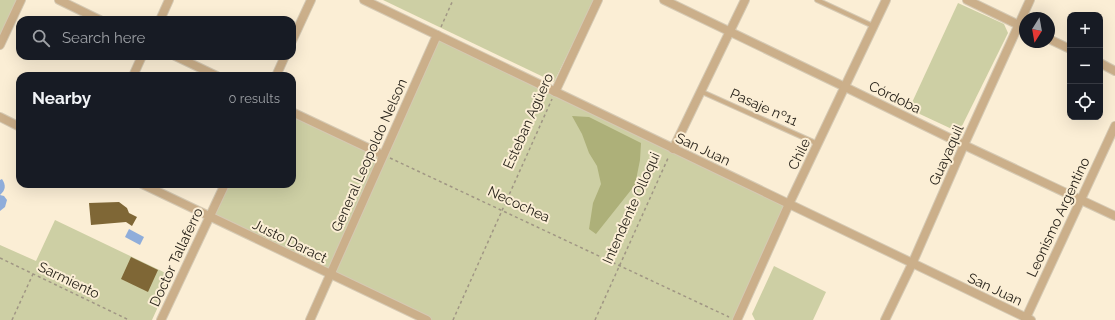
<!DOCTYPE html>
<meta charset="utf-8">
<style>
body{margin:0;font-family:Raleway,sans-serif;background:#20242c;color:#f1f3f6}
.controls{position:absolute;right:12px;top:12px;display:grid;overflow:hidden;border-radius:8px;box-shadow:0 4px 16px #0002}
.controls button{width:36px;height:36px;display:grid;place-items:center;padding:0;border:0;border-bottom:1px solid #363941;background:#171b24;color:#f1f3f6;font:20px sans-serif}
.compass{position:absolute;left:1019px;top:12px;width:36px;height:36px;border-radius:50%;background:#171b24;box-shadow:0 4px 16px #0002;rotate:191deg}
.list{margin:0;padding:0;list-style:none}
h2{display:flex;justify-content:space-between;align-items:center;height:52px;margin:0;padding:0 16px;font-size:17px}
h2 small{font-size:13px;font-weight:400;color:#9ea1a6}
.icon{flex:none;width:22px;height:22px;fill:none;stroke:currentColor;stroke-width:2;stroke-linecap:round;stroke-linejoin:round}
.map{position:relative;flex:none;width:1115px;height:320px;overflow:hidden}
.search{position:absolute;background:#171b24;box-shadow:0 4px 16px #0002;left:16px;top:16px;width:280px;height:44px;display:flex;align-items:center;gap:10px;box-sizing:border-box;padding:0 14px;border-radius:12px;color:#9ea1a6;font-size:15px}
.panel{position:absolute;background:#171b24;box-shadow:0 4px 16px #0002;left:16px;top:72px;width:280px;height:116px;border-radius:12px}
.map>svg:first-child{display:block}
</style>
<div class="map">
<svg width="1115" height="320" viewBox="0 0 1115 320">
<rect width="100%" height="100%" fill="#fbeed5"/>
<!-- green -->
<g fill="#cdcfa4">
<polygon points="0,0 18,0 0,36"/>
<polygon points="383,0 594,0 554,82"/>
<polygon points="958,3 1004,24 1008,33 961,128 954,130 909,109"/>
<polygon points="437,35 789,204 737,320 428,320 210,216 225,184 292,184 292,112 383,155"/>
<polygon points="55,220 172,276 152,320 0,320 0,245 36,261"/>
<polygon points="774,266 826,292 813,320 755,320 752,314"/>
</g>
<!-- forest -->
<polygon fill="#adb079" points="572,116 589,117 641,143 640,160 635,185 596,234 589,229 593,203 601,184 597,166 589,153 582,134"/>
<!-- water -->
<g fill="#8fadda">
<path d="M2,179c4,6 4,11 -2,16l4,1 3,4 -2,7 -5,4v-31z"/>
<polygon points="129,229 144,237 140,245 125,237"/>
</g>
<!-- building -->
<g fill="#7f6736">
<polygon points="119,202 127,208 129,213 137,217 132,226 126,222 91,225 89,203"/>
<polygon points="131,257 158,270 148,292 121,279"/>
</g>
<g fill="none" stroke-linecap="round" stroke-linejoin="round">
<defs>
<g id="service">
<polyline points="817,0 873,26"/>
<polyline points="700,91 818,144"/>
</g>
<g id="minor">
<polyline points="59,0 100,20"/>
<polyline points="364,0 1031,320"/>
<polyline points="664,0 845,87 964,145 1115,216"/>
<polyline points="967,0 1025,28"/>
<polyline points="160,20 169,0"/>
<polyline points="1049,39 1070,49"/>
<polyline points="292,41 311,0"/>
<polyline points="0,45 21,0"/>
<polyline points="175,56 217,76"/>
<polyline points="1100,63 1115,71"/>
<polyline points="133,76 142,56"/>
<polyline points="276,76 285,56"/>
<polyline points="555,92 598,0"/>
<polyline points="292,112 383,155"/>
<polyline points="0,117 20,127"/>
<polyline points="673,149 745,0"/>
<polyline points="142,184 427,320"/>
<polyline points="161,320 225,184"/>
<polyline points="310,320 437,35"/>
<polyline points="737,320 789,204 886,0"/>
<polyline points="885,320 912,264 964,145 1030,0"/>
<polyline points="1025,320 1115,126"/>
</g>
</defs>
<!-- service casing -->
<use href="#service" stroke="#d5c9b3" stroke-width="6"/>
<!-- minor casing -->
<use href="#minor" stroke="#d5c9b3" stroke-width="10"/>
<!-- path -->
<g stroke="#a09684" stroke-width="1.5" stroke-dasharray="3 3" stroke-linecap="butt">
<polyline points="441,27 453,0"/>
<polyline points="390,158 729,317"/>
<polyline points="0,258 129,320"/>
<polyline points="12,320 33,274"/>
<polyline points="453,320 552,99"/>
<polyline points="595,320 669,156"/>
</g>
<!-- service -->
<use href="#service" stroke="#cbaf8a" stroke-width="4"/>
<!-- minor -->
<use href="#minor" stroke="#cbaf8a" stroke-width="8"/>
</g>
<g text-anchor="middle" stroke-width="4" stroke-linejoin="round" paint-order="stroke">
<!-- street labels -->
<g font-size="14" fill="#28231a" stroke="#fbeed5">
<text transform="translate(895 97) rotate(26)" y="5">Córdoba</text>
<text transform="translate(764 107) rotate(24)" y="5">Pasaje nº11</text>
<text transform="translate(528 121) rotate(-66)" y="5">Esteban Agüero</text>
<text transform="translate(703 149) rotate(25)" y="5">San Juan</text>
<text transform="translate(799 154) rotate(-64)" y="5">Chile</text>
<text transform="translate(369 155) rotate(-66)" y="5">General Leopoldo Nelson</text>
<text transform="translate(946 155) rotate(-66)" y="5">Guayaquil</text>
<text transform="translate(519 204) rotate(25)" y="5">Necochea</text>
<text transform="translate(631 208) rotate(-66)" y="5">Intendente Olloqui</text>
<text transform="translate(1058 217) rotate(-65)" y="5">Leonismo Argentino</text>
<text transform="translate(290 241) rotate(26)" y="5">Justo Daract</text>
<text transform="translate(176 257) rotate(-65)" y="5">Doctor Tallaferro</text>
<text transform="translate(69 280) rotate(26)" y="5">Sarmiento</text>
<text transform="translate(995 289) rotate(25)" y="5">San Juan</text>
</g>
</g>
</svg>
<div class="controls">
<button>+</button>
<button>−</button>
<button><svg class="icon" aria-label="locate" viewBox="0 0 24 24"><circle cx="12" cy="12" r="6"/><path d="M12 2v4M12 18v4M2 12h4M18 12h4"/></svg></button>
</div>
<svg class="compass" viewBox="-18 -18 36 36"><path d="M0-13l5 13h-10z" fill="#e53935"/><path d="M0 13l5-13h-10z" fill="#9ea1a6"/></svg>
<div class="search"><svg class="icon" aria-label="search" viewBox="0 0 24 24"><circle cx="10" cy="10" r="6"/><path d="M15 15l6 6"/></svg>Search here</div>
<section class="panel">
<h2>Nearby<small>0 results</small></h2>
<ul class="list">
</ul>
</section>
</div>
